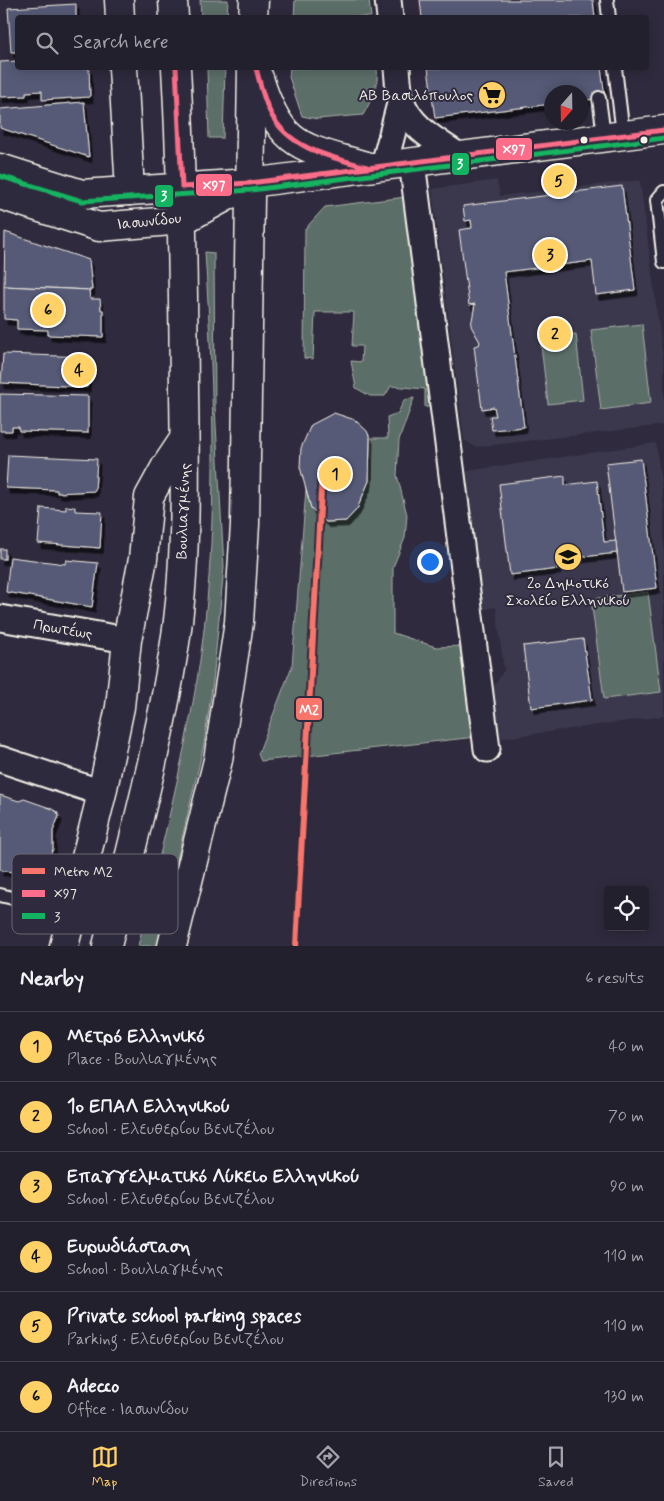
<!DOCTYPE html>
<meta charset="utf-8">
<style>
body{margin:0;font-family:Mynerve,sans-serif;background:#2f2d3a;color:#f1f3f6}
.controls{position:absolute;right:15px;bottom:15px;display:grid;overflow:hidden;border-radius:5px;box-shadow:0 2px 12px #0003}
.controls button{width:45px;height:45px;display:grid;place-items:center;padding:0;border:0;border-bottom:1px solid #403e4a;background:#23202e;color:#f1f3f6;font:25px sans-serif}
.compass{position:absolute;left:544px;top:85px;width:45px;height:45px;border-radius:50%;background:#23202e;box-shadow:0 2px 12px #0003;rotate:200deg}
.you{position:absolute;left:429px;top:561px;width:18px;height:18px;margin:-12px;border:4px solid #fff;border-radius:50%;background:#1a73e8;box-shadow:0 0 0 8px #1a73e833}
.badge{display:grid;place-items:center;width:32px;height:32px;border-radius:50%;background:#ffd166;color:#111;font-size:16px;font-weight:700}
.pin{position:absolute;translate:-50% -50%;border:2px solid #fff;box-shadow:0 1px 5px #0006}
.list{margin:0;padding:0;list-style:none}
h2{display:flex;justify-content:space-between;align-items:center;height:65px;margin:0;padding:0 20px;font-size:21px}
h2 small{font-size:16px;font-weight:400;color:#a3a3aa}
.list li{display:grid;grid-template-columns:32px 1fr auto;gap:15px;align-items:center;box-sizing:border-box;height:70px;padding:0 20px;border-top:1px solid #403e4a}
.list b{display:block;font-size:19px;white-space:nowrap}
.list p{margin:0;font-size:16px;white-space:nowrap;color:#a3a3aa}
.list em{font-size:16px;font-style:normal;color:#a3a3aa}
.icon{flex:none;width:28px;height:28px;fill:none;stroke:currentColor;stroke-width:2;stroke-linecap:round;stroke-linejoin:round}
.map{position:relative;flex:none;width:664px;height:946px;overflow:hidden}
.search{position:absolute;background:#23202e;box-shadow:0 2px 12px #0003;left:15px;right:15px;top:15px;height:55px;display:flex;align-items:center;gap:12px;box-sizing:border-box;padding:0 18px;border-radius:5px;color:#a3a3aa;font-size:19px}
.sheet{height:485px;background:#23202e}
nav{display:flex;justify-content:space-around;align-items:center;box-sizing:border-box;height:70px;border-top:1px solid #403e4a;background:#23202e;font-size:14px;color:#a3a3aa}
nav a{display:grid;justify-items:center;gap:2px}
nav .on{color:#ffd166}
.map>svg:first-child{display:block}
</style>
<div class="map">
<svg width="664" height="946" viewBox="0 0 664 946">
<defs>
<filter id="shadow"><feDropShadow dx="3" dy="5.5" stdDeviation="0" flood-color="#0009"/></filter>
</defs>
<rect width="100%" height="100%" fill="#2f2a3d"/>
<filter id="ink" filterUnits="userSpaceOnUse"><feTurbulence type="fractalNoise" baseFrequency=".02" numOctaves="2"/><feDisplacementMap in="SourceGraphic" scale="10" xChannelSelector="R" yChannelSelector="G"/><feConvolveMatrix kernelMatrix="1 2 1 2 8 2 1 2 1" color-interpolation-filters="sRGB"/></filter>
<g filter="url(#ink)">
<!-- built -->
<g fill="#3b384e">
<polygon points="497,180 500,196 640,180 664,366 664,425 476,447 464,440 432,189"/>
<polygon points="656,443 664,507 664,716 496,739 490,693 504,670 496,607 479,610 461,472"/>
</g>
<!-- green -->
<g fill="#5b6e67" stroke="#a8b0a8">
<polygon points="200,0 228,0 227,17 201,17"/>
<polygon points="295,0 369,0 371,17 294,17"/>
<polygon points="207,68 225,68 223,138 209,138"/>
<path d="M290,68h87c2,18 -5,31 -14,47l-46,4 -15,-3 -13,-39z"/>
<polygon points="406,197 435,407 425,407 425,389 391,386 385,396 370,396 356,388 351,361 361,362 362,346 352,346 354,312 315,312 313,359 304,358 305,229 325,207"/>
<path d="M205,252l9,1 1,154 9,160 -11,114 -9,63 -47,202h-19c21,-88 44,-177 59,-266 23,-141 17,-286 8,-428z"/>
<polygon points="642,324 651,403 601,410 591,330"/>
<polygon points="576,334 583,400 548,404 540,337"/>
<path d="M414,398l-15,42 -2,35 10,40 -2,23 -12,29v66l43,14 29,-1 11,91 -215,24 -3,-7 34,-88 14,-176 5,18 15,14 20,-1c25,-29 23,-46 24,-83h18l-1,-21 11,-4 6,-13z"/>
<polygon points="648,592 661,692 604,699 591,599"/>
</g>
<!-- building -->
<g fill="#575a76" stroke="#f4f1e8" filter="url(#shadow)">
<polygon points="420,0 593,0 595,18 422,18"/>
<polygon points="76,4 76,18 18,18 18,52 11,52 8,8"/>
<polygon points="18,61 18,68 89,68 90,97 42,100 42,91 26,92 26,96 0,97 0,62"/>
<polygon points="428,68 601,68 605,97 582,101 582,92 552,92 552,104 435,118"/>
<polygon points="84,102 89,157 0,128 0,109"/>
<polygon points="622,186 635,290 596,295 592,261 504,272 524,427 492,430 490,416 496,416 494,407 482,409 474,346 479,345 480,342 471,326 475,304 469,305 459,230 472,228 471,220 465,221 463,206"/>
<polygon points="5,232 89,260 92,290 4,286"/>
<polygon points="4,286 89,290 90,299 100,299 101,310 103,310 103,337 48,335 48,330 17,329 17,320 4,319"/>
<polygon points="3,354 88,357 87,387 1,383"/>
<polygon points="0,394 88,396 88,433 19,431 19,427 12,427 12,431 0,431"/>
<polygon points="334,413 355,420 367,431 370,438 369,481 357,509 346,521 326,522 311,508 300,467 301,448 311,425"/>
<polygon points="8,455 97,459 95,491 57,493 57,490 6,488"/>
<polygon points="641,459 657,588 622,592 606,463"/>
<polygon points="565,476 565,485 597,481 604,542 616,541 617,553 557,560 558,569 510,575 499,484"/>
<polygon points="66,506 75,507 75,511 102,512 100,548 38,543 41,508 66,510"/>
<rect x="0" y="549" width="5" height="10"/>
<polygon points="10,557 65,564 66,560 98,563 92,607 6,592"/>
<polygon points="583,639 592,700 531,708 523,646"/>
<polygon points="0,795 19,801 24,799 50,808 57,812 59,816 53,831 53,849 43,872 44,876 41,883 35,884 20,881 13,872 0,870"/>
</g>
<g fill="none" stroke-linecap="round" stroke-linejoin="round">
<defs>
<g id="lane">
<polyline points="607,0 609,18"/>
<polyline points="615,68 623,134"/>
<polyline points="599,98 604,136"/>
<polyline points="664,192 657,200 664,262"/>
<polyline points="0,895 73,912"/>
</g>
<g id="street">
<polyline points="388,0 390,18"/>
<path d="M397,68c1,10 1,21 4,31 7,27 37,43 58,57"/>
<polyline points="412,162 487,749"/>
<polyline points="384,165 401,100"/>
<polyline points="0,618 127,640"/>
<polyline points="0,759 102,793"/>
</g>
<g id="secondary">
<polyline points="119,0 120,18"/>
<polyline points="123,68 130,191"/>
<polyline points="0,168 82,194 250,183 664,130"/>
<polyline points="0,195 99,227 183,220 242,188"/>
<polyline points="64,946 102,793 120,707 127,640 143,559 149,497 166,466 184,439"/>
</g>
<g id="primary">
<polyline points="173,0 174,18"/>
<polyline points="253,18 254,0"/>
<path d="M259,78c22,72 44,69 110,89"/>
<path d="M107,946c26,-105 55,-210 70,-317 10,-79 8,-161 7,-241 -1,-107 -2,-214 -8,-320"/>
<polyline points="172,946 218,760 239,622 245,524 252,68"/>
</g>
</defs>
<!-- lane casing -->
<use href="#lane" stroke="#f4f1e8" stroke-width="16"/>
<!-- street casing -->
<use href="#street" stroke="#f4f1e8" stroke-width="29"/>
<!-- secondary casing -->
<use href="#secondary" stroke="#f4f1e8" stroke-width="31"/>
<!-- primary casing -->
<use href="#primary" stroke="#f4f1e8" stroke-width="31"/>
<!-- lane -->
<use href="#lane" stroke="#2f2a3d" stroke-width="12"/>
<!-- street -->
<use href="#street" stroke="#2f2a3d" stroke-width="25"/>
<!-- secondary -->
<use href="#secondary" stroke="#2f2a3d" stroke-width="28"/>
<!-- primary -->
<use href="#primary" stroke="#2f2a3d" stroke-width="28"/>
<defs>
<g id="bus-1">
<polyline points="176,68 182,187 250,183 664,130"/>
<path d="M256,68c4,15 7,30 14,44 18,37 61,45 97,55"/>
</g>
<polyline id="bus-2" points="0,176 82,201 251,190 664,138"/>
</defs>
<!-- bus-1 casing -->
<use href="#bus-1" stroke="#2f2a3d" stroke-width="9"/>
<!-- bus-2 casing -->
<use href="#bus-2" stroke="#2f2a3d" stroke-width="9"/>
<!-- bus-1 -->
<use href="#bus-1" stroke="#fb6d88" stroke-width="5"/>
<!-- bus-2 -->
<use href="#bus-2" stroke="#13b361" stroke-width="5"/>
<defs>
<polyline id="metro-1" points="296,946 322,472"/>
</defs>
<!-- metro-1 casing -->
<use href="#metro-1" stroke="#2f2a3d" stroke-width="10"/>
<!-- metro-1 -->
<use href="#metro-1" stroke="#f8756c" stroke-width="6"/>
</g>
</g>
<!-- icons -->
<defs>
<symbol id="supermarket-disc" viewBox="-11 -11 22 22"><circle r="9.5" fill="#ffd166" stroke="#2f2a3d"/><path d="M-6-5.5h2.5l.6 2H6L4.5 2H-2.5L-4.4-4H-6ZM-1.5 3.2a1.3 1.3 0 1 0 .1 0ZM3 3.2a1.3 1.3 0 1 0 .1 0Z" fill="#111"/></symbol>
<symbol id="school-disc" viewBox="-11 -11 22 22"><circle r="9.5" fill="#ffd166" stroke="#2f2a3d"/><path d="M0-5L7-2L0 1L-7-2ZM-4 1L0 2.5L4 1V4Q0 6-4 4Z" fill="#111"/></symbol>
</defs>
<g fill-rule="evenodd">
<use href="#supermarket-disc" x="476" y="79" width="32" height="32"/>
<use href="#school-disc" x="552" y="541" width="32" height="32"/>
</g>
<!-- markers -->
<g fill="#f4f1e8" stroke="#2f2a3d" stroke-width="2">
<circle cx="584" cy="140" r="4.5"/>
<circle cx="644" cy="140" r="4.5"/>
</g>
<g text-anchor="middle" stroke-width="4" stroke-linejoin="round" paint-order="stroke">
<!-- poi labels -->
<g font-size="15" fill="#f4f1e8" stroke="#2f2a3d" text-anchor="end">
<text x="473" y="100">ΑΒ Βασιλόπουλος</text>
<text x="568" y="588" text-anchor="middle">2ο Δημοτικό<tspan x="568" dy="17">Σχολείο Ελληνικού</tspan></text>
</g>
<!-- street labels -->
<g font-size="15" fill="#f4f1e8" stroke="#2f2a3d">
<text transform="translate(149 221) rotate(-6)" y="5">Ιασωνίδου</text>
<text transform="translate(183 511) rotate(-88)" y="5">Βουλιαγμένης</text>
<text transform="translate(63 629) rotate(10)" y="5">Πρωτέως</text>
</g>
</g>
<!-- legend -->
<rect x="12" y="854" width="166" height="80" rx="8" fill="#2f2a3d" stroke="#6a6670" stroke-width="1"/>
<rect x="22" y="868" width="23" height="6" fill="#f8756c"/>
<rect x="22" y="890" width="23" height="7" fill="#fb6d88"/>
<rect x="22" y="913" width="23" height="6" fill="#13b361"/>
<g font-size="14" fill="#f4f1e8">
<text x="54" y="876">Metro Μ2</text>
<text x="54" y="898">X97</text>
<text x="54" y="921">3</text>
</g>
<g stroke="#2f2a3d" stroke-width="2">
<rect x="495" y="137" width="38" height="24" rx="5" fill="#fb6d88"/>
<rect x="451" y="152" width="19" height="24" rx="5" fill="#13b361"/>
<rect x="195" y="173" width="38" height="24" rx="5" fill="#fb6d88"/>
<rect x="154" y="184" width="20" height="24" rx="5" fill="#13b361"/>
<rect x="295" y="697" width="28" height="24" rx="5" fill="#f8756c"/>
</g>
<g font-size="14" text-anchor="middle" font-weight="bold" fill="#fff">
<text x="514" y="154">X97</text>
<text x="460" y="168">3</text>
<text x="214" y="190">X97</text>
<text x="164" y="200">3</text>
<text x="309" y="714">Μ2</text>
</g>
</svg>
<div class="controls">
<button><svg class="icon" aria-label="locate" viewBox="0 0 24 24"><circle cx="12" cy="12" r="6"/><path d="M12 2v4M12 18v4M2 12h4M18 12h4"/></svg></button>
</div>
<svg class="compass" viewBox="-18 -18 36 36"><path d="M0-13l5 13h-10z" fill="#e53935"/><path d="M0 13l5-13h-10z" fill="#a3a3aa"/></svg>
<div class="you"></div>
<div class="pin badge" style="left:335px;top:474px">1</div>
<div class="pin badge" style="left:555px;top:334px">2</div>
<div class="pin badge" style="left:550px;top:255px">3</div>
<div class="pin badge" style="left:79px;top:370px">4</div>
<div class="pin badge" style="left:559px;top:181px">5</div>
<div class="pin badge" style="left:48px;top:310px">6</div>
<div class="search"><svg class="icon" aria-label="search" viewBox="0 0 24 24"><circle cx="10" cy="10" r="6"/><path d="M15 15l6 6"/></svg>Search here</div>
</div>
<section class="sheet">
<h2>Nearby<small>6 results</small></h2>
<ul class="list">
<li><span class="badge">1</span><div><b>Μετρό Ελληνικό</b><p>Place · Βουλιαγμένης</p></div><em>40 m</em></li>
<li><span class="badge">2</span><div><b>1ο ΕΠΑΛ Ελληνικού</b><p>School · Ελευθερίου Βενιζέλου</p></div><em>70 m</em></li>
<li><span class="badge">3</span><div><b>Επαγγελματικό Λύκειο Ελληνικού</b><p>School · Ελευθερίου Βενιζέλου</p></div><em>90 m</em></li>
<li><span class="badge">4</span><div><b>Ευρωδιάσταση</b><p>School · Βουλιαγμένης</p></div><em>110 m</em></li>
<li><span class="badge">5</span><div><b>Private school parking spaces</b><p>Parking · Ελευθερίου Βενιζέλου</p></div><em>110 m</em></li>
<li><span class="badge">6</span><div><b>Adecco</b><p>Office · Ιασωνίδου</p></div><em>130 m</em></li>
</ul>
</section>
<nav>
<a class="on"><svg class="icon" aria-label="map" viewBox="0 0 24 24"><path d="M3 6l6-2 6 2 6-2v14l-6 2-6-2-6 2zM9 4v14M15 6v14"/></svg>Map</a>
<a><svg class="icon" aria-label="directions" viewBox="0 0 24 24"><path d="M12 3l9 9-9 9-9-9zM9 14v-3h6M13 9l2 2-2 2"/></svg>Directions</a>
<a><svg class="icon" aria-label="saved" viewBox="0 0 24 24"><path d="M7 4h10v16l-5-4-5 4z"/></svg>Saved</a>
</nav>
